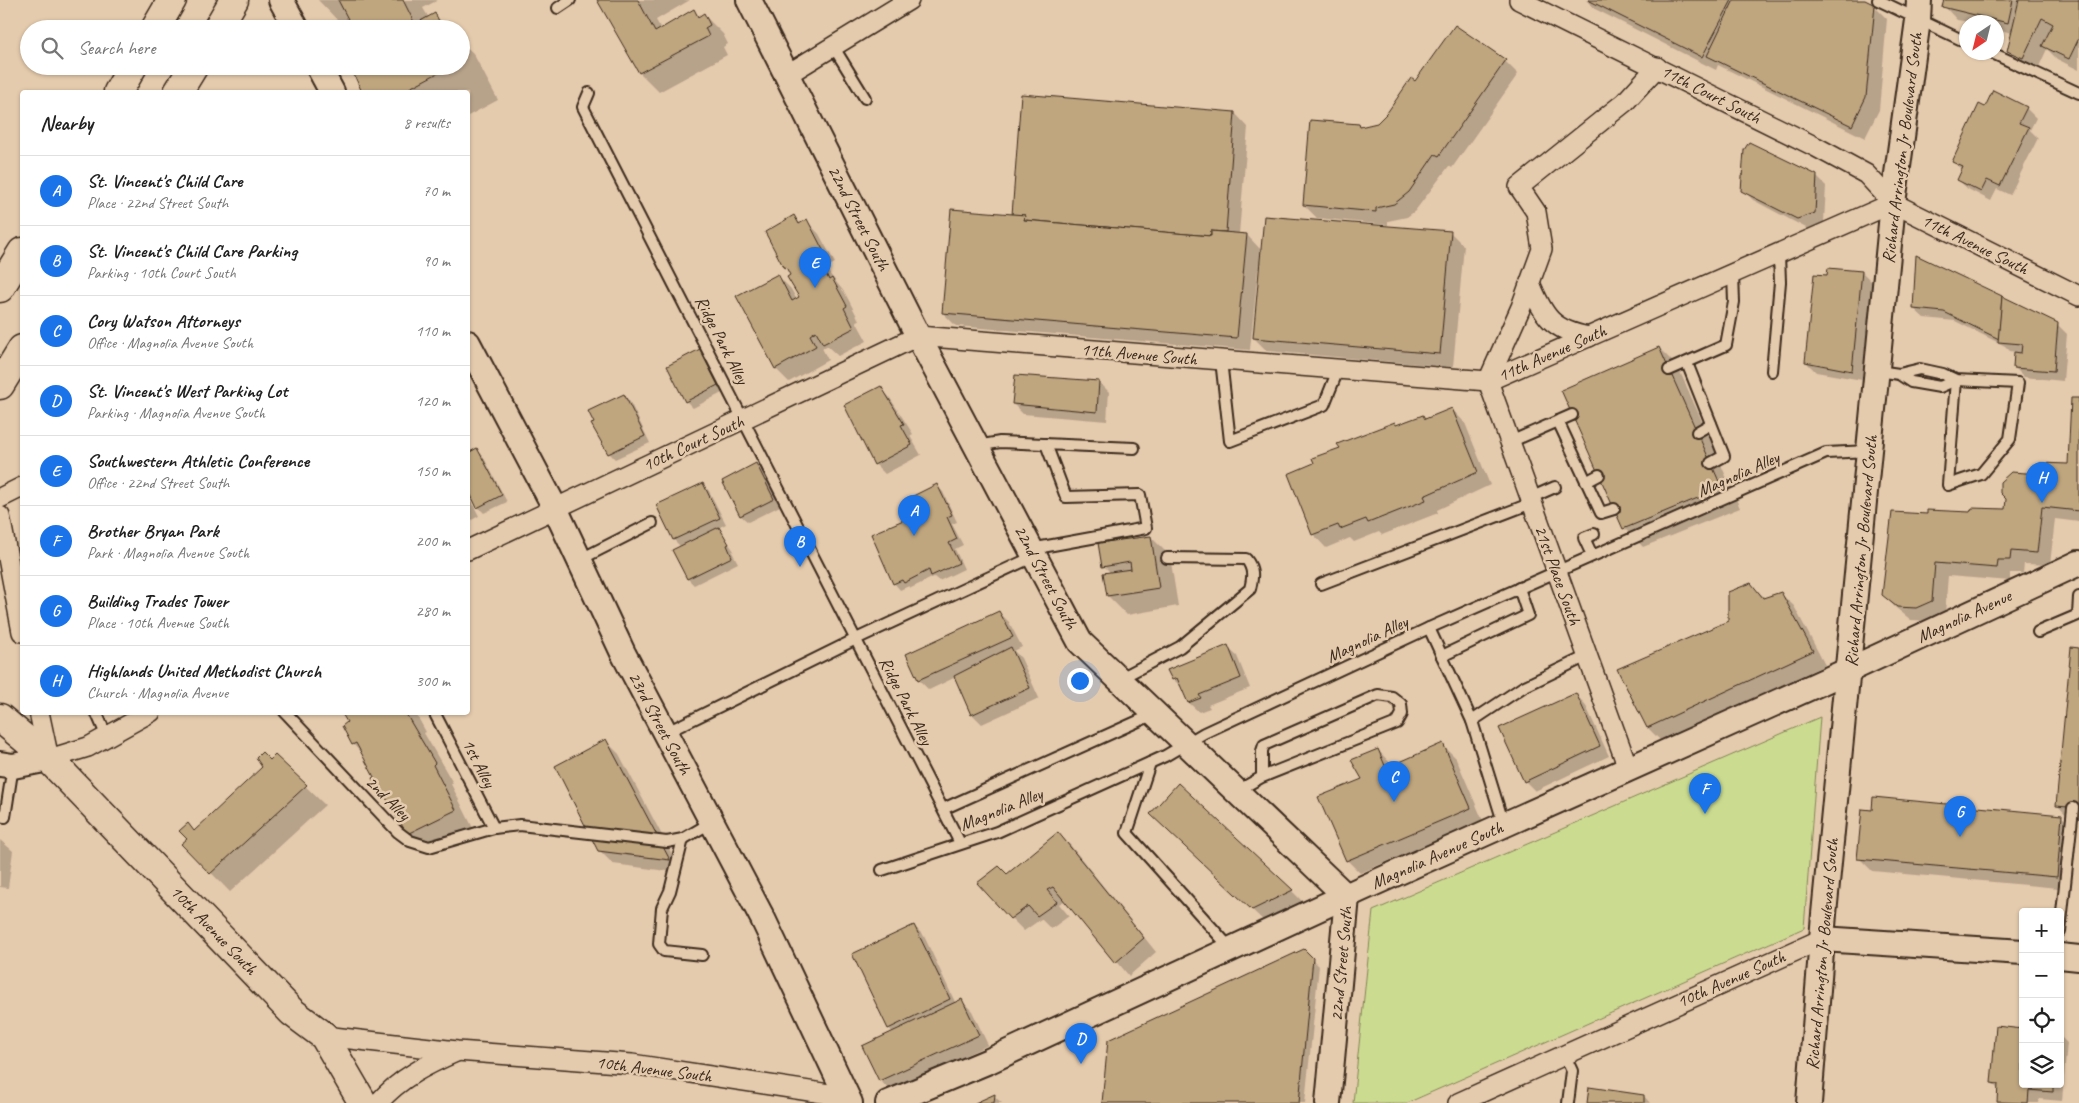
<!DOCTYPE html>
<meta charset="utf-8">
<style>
body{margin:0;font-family:Caveat,sans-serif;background:#f2f2f2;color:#222}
.controls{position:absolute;right:15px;bottom:15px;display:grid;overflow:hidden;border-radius:5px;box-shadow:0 1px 4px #0004}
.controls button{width:45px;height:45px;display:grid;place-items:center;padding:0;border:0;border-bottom:1px solid #e0e0e0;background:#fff;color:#222;font:25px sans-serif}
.compass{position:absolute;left:1959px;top:15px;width:45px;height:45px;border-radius:50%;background:#fff;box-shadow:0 1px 4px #0004;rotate:215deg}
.you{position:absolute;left:1079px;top:680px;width:18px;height:18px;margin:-12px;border:4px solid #fff;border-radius:50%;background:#1a73e8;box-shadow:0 0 0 8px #1a73e833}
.badge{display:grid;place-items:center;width:32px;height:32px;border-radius:50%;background:#1a73e8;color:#fff;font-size:16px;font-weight:700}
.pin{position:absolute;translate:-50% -41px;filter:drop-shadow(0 1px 2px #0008)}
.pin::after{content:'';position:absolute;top:26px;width:18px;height:15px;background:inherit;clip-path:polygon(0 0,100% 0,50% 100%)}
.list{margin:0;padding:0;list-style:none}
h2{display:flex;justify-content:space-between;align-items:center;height:65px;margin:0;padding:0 20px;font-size:21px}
h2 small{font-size:16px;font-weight:400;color:#767676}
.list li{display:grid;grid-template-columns:32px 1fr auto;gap:15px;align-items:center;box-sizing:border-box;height:70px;padding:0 20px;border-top:1px solid #e0e0e0}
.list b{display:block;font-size:19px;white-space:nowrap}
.list p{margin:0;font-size:16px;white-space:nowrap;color:#767676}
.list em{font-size:16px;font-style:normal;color:#767676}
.icon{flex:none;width:28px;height:28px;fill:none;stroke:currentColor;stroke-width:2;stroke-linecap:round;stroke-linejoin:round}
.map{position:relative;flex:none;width:2079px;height:1103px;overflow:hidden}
.search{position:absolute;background:#fff;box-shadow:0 1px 4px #0004;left:20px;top:20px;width:450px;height:55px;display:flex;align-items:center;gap:12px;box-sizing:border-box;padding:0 18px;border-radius:28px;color:#767676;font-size:19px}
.panel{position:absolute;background:#fff;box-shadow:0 1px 4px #0004;left:20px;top:90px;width:450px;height:625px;border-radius:5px}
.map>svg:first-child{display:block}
</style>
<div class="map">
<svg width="2079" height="1103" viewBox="0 0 2079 1103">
<rect width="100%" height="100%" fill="#e5cbad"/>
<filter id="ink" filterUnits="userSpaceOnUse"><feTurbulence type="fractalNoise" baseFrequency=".02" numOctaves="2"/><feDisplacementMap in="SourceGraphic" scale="10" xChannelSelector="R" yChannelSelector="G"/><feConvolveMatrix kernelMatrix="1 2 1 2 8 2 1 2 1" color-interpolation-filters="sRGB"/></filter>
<g filter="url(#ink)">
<!-- green -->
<polygon fill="#cbdc90" stroke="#838357" points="1820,717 1804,928 1407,1103 1353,1103 1373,911"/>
<!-- shadow -->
<g fill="#0003">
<polygon points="318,0 438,0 423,8 429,18 435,15 448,29 333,29 341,24"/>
<polygon points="599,0 690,0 656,20 661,29 694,11 700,17 704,15 723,34 728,44 723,47 727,55 659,92 640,73"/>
<polygon points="1586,0 1862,0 1874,6 1887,19 1879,110 1865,138 1718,65 1716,70 1595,9"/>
<polygon points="1945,0 2079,0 2079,70 2057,59 2047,49 2037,71 2021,64 2008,51 2012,33 1996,29 1996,22 1969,22 1957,20 1944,6"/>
<polygon points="461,42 473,53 498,100 468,116 468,92 364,92 350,67 461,66"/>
<polygon points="1505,61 1518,74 1452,168 1449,166 1415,211 1407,217 1388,221 1388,225 1317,218 1304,205 1359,125 1361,128 1370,127 1381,122 1415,83"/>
<polygon points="2026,108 2036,118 2030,130 2038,138 2010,195 1997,189 1991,201 1968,189 1958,180 1963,171 1954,161 1986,109"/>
<polygon points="1235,113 1248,127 1239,234 1247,235 1262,251 1451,233 1464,246 1453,367 1267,351 1254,338 1260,269 1258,269 1250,350 956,326 943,313 1013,216"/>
<polygon points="1816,176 1826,186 1824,222 1808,229 1753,200 1743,190"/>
<polygon points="794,217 801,224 806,220 819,234 835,263 825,268 845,293 859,320 856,321 867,341 838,356 827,346 822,348 828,360 789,382 776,369 738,296 778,276 791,289 797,300 801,298 791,273 785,268 766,233"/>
<polygon points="1862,272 1872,282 1862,380 1816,372 1806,362 1828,277"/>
<polygon points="1914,309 2057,324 2067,334 2063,381 2024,377 2014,367 2015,352 2010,351 2005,346 1955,321 1924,318"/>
<polygon points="1659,348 1678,367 1740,508 1643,547 1624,528"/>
<polygon points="699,351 706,357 724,392 693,408 686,401 668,367"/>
<polygon points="1099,382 1109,392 1107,421 1023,414 1013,404"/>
<polygon points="881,388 890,398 913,434 910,436 921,455 885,474 875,464"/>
<polygon points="624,395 630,402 650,443 615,459 609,453"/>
<polygon points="2079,399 2079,522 2055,519 2050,565 2024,564 2023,573 2010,573 2010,581 1948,576 1945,614 1929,621 1911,620 1896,608 1883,595 1928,516 2007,511 2042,476 2069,465"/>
<polygon points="1452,409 1465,423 1490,485 1437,510 1438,513 1382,535 1379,532 1354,542 1350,538 1326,548 1313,534 1316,464 1394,423 1397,426 1423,416 1426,419"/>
<polygon points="477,449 483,456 507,502 484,513 478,507 468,486 468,454"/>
<polygon points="755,465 762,471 780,506 748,522 741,516 724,481"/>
<polygon points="703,484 709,491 726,524 718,528 734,551 732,552 738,563 694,585 688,579 681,547 674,540 658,506"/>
<polygon points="937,486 943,492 957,522 952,524 963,545 955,549 964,569 939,581 934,577 911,588 909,586 900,590 894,583 916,515"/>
<polygon points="468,494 479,516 468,522"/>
<polygon points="1151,537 1170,556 1178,606 1127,615 1108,596 1105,574 1111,573 1104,566"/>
<polygon points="1751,585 1765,598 1780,593 1794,606 1825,665 1661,741 1648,728 1619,670 1729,622"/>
<polygon points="999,612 1009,622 1022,647 1014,651 1021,658 1039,698 982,724 972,714 956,677 929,690 919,680 908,654"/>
<polygon points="1227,647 1237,656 1250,688 1208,705 1210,708 1199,712 1189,703 1183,689 1173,679"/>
<polygon points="2079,649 2079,820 2070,819 2057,805"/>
<polygon points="1575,694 1585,704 1609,756 1535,791 1525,781"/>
<polygon points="343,712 415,712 426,732 424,733 453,783 451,784 474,830 427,853 408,834 389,801 380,792 376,777 364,756 353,744 348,722"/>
<polygon points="606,741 619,754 682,873 613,864 599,850"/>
<polygon points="1443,745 1456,758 1483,821 1360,873 1347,860 1364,779 1378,750 1393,766"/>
<polygon points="275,757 325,805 230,892 183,844 188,839 188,824 195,832"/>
<polygon points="1178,784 1292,891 1305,904 1266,923 1165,827"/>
<polygon points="2061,816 2075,829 2069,889 1872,871 1859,858"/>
<polygon points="1058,833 1071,846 1156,952 1129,976 1066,900 1059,904 1069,916 1051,929 1041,919 1024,931 1011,918 1006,876"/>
<polygon points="0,840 13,851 8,888 0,887"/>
<polygon points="914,926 924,936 956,1004 962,1001 972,1011 988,1045 889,1090 880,1080 893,1033 889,1028"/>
<polygon points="1304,951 1319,966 1305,1103 1103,1103"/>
<polygon points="2060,1036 2067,1043 2062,1101 2039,1099 2038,1103 2000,1103 1998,1101 1999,1090 1992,1083 2060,1084"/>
<polygon points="994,1096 1002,1103 978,1103"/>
<polygon points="1644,1096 1650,1103 1589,1103"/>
</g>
<!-- building -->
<g fill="#bfa67f" stroke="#3b2a1e">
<polygon points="338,0 403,0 415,24 435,13 443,29 331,29 348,19"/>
<polygon points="597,0 638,0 655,32 694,9 698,17 704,13 710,25 705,28 709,36 639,73"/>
<polygon points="1588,0 1732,0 1702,57"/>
<polygon points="1734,0 1865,0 1875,5 1866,97 1852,126 1707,56"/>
<polygon points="1944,0 2013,0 2008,23 1942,7"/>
<polygon points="2019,0 2079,0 2079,38 2069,59 2042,46 2053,24 2042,18 2023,58 2007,51"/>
<polygon points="1455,25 1506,60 1439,156 1435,154 1409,192 1394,204 1376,208 1376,212 1303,205 1310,120 1359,124 1360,127 1377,123 1387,113 1411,78 1415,81"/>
<polygon points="350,66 451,66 402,92 362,92"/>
<polygon points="1993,90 2027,107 2019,123 2029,127 2000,186 1987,180 1981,192 1957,180 1963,167 1952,162 1979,104 1985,107"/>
<polygon points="1021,94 1235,112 1226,232 1211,231 1211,236 1024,220 1025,215 1012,215"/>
<polygon points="1749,142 1817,175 1815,213 1797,219 1741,191 1744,150"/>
<polygon points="951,209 1025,215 1024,220 1211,236 1211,231 1247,234 1237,338 942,313"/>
<polygon points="794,215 799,224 807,219 823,250 807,258 810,264 819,259 829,280 832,278 847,306 844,308 854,328 823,344 816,331 810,335 816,346 775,369 736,296 778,274 792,301 799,297 787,277 790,275 786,267 784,268 765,232"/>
<polygon points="1264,216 1451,231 1440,354 1253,338"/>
<polygon points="1916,255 2002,296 1999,339 1944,312 1913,309"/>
<polygon points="1828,268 1862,271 1852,371 1805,362 1814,274 1827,275"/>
<polygon points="2002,296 2058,323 2054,371 2013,368 2014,352 2021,353 2022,344 1998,342"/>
<polygon points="1659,347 1722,488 1623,529 1561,390"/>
<polygon points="700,349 718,385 685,402 667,366"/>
<polygon points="1015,375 1099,381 1097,412 1012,404"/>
<polygon points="881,386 904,424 901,425 912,445 874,465 844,405"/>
<polygon points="624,394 645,436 608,454 591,424 594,423 588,411"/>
<polygon points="2071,398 2079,398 2079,511 2042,507 2037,553 2011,551 2010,560 1998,560 1997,568 1935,563 1932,601 1916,608 1897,607 1882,595 1892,512 1927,514 1927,510 1970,512 1972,508 2005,509 2006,499 2000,493 2000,482 2011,472 2041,474 2040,463 2068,464"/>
<polygon points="1452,408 1478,472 1424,496 1426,500 1368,523 1366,519 1340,529 1338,525 1312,535 1288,474 1314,463 1312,458 1340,448 1337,444 1395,422 1396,425 1423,415 1425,419"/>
<polygon points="477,448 502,495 477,508 468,489 468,453"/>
<polygon points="756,463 774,499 740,516 722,481"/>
<polygon points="703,483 720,518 673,540 656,505"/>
<polygon points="937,484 952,515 947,517 957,539 949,543 959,563 931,576 929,570 904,583 902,580 893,584 871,534 915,515 907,499"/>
<polygon points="719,527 729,544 727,545 732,557 687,579 672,550"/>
<polygon points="1151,536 1159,588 1107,596 1103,573 1131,569 1130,562 1102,567 1098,543"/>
<polygon points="1751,583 1763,598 1781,592 1813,651 1647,728 1617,669 1728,621 1728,592"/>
<polygon points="999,611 1013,637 918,680 906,654"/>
<polygon points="1228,645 1241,678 1199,695 1201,698 1188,703 1177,678 1172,680 1167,670"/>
<polygon points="1011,647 1030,688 971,715 954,676"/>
<polygon points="2071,647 2079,648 2079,808 2056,806"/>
<polygon points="1576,693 1600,746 1524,782 1499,728"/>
<polygon points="341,712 408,712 406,714 435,763 433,765 456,810 407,834 382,791 379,793 372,778 374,777 356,743 352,745 342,726 347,722"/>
<polygon points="606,739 670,860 598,851 555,766"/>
<polygon points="1443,743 1471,808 1346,861 1318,797 1362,779 1351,760 1378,749 1386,768"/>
<polygon points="262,752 270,760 275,755 307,785 210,874 181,844 187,839 179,831 188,823 194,831 262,767 256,758"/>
<polygon points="1178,783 1293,890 1252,910 1150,814"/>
<polygon points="1873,797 2062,815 2057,877 1857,859 1862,809 1872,810"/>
<polygon points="1058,832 1144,938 1115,963 1053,887 1047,890 1057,902 1037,916 1028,906 1010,919 977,883 999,866 1007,874"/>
<polygon points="914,925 950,999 888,1029 852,954"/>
<polygon points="1304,949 1313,958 1299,1103 1102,1103 1108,1040"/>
<polygon points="962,999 979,1035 879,1081 862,1046"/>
<polygon points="1996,1026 2023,1029 2023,1084 2053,1084 2053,1092 2029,1090 2028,1103 1997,1102 1998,1084 1991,1083"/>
<polygon points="1589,1087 1644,1095 1644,1103 1587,1103"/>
<polygon points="995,1094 994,1103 975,1103"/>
</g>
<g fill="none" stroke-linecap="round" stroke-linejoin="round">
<defs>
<g id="service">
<polyline points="1878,0 1966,42"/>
<polyline points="558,8 570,0"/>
<polyline points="833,46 865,98"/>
<polyline points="1990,52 2079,93"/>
<polyline points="589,93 583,107 960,843"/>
<polyline points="1221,360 1230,441 1324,405 1338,370"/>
<polyline points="1687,363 1724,456 1711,463"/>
<polyline points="1669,370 1726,345 1734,302 1733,274"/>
<polyline points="1772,371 1780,282 1779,254"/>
<polyline points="1878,371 1899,374 1920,369 1943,374 1956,380 2018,383 2010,439 1981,474 1948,485 1956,380"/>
<polyline points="1899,374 1911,382 1940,387 1956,380"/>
<polyline points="1558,421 1601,513 1614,509"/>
<polyline points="1697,432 1711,424"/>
<polyline points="1510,442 1572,415"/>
<polyline points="977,446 1000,442 1134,448"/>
<polyline points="1586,482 1599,475"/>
<polyline points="1530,498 1555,487"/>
<polyline points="1031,549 1146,528 1140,495 1066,497 1046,444"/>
<polyline points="1592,555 1584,538 1594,534"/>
<polyline points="579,560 652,523"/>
<polyline points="1321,584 1532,503"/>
<polyline points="1429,628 1472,721"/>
<polyline points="2038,632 2078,615 2079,597"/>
<polyline points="1442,656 1528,615 1519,588"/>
<path d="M1119,679l61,-32 70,-58c3,-12 4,-20 -4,-30l-79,-1"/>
<polyline points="285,712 398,832 410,841 429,847 494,828 520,825 667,842 683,839 712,822"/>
<polyline points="434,712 494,828"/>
<polyline points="97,714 107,737"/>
<polyline points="665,733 856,639 1035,556"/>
<polyline points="1150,763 1127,833 1231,949"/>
<polyline points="1237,791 1262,777 1397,723 1402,714 1401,704 1392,697 1378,695 1264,745 1262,751 1262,777"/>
<polyline points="943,809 1154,714"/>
<polyline points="0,816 5,817 13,766"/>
<polyline points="1504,825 1472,721 1523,687 1587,656"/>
<polyline points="683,839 670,891 662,908 659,944 664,951 702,955"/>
<polyline points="882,870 997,832 1165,756 1204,733 1429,628 1826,453 1869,451"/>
<polyline points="2060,932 2073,808"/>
<polyline points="1564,1054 1572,1071 1568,1103"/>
</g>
<g id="minor">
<polyline points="1519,0 1816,147 1866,174 1893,203"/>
<polyline points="788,74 909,0"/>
<path d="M1530,283c14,34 22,47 59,54"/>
<polyline points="1488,381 1628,768"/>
<polyline points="1488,381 1521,307 1542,249 1536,212 1519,187 1625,102 1657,67"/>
<polyline points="0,498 22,487"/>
<polyline points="0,516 22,632"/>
<polyline points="468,550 918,336 1488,381 1893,203 2079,296"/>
<polyline points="39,712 49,759 88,747 151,712"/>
<polyline points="324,1036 457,1051 632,1064 849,1097"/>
<path d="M378,1103c22,-25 48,-38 78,-51"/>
<polyline points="1458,1103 1822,939"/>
</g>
<g id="tertiary">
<polyline points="281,0 297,29"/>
<polyline points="749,0 918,336 1080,642 1347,897 1328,1103"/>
<polyline points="318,66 332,92"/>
<polyline points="468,343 555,508 623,653 763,919 850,1103"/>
<polyline points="0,764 13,766 49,759"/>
<polyline points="1822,939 2023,952"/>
<polyline points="2060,956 2079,958"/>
<polyline points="888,1103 989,1061 1361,889 1849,670 2079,563"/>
<polyline points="1809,1103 1824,914 1893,203 1918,20 1919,0"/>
</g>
<polyline id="secondary" points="0,718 49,759 292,1012 324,1036 363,1103"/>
<g id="motorway">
<polyline points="155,29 172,0"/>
<polyline points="217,29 234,0"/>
<polyline points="118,92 133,66"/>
<polyline points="178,92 194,66"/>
<polyline points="0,288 22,252"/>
<polyline points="0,385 22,349"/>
</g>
</defs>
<!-- service casing -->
<use href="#service" stroke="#3b2a1e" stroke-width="14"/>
<!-- minor casing -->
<use href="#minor" stroke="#3b2a1e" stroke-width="22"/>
<!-- tertiary casing -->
<use href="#tertiary" stroke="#3b2a1e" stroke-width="28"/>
<!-- secondary casing -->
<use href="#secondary" stroke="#3b2a1e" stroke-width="31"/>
<!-- motorway casing -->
<use href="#motorway" stroke="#3b2a1e" stroke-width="31"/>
<!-- service -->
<use href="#service" stroke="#e5cbad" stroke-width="10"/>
<!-- minor -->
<use href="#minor" stroke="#e5cbad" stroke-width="19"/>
<!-- tertiary -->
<use href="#tertiary" stroke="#e5cbad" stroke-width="24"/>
<!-- secondary -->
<use href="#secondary" stroke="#e5cbad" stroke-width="28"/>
<!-- motorway -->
<use href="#motorway" stroke="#e5cbad" stroke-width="28"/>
</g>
</g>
<g text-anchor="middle" stroke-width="5" stroke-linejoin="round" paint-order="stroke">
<!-- street labels -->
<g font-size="18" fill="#3b2a1e" stroke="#e5cbad">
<text transform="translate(1711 94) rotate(27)" y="6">11th Court South</text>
<text transform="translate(1902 148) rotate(-83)" y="6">Richard Arrington Jr Boulevard South</text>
<text transform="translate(859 218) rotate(63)" y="6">22nd Street South</text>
<text transform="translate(1975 244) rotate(26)" y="6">11th Avenue South</text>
<text transform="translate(722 340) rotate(63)" y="6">Ridge Park Alley</text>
<text transform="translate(1552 353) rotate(-24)" y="6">11th Avenue South</text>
<text transform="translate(1139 354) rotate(5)" y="6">11th Avenue South</text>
<text transform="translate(693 443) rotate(-25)" y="6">10th Court South</text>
<text transform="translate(1738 474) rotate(-24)" y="6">Magnolia Alley</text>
<text transform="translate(1861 551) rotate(-85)" y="6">Richard Arrington Jr Boulevard South</text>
<text transform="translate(1558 575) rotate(70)" y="6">21st Place South</text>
<text transform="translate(1046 577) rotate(62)" y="6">22nd Street South</text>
<text transform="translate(1964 616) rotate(-25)" y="6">Magnolia Avenue</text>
<text transform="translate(1367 639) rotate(-25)" y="6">Magnolia Alley</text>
<text transform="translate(906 701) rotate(63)" y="6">Ridge Park Alley</text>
<text transform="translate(660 723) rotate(62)" y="6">23rd Street South</text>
<text transform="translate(479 763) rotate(63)" y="6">1st Alley</text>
<text transform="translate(388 798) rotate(45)" y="6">2nd Alley</text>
<text transform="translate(1001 809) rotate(-22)" y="6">Magnolia Alley</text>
<text transform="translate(1437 855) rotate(-24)" y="6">Magnolia Avenue South</text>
<text transform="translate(214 930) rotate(46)" y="6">10th Avenue South</text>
<text transform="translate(1822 954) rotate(-85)" y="6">Richard Arrington Jr Boulevard South</text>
<text transform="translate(1341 964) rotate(-85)" y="6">22nd Street South</text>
<text transform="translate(1731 979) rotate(-24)" y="6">10th Avenue South</text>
<text transform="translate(654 1069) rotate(7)" y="6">10th Avenue South</text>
</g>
</g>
</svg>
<div class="controls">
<button>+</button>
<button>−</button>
<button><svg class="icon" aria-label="locate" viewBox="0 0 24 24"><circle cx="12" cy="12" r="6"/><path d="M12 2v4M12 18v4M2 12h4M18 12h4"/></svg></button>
<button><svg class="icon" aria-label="layers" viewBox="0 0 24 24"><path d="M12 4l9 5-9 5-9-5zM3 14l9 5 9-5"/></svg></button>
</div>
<svg class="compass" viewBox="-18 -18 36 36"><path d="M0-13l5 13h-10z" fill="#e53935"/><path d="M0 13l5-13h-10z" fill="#767676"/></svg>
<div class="you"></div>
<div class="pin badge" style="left:914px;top:536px">A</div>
<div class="pin badge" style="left:800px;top:567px">B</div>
<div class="pin badge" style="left:1394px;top:802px">C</div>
<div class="pin badge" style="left:1081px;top:1064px">D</div>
<div class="pin badge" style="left:815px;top:288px">E</div>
<div class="pin badge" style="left:1705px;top:814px">F</div>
<div class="pin badge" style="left:1960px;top:837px">G</div>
<div class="pin badge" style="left:2042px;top:503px">H</div>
<div class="search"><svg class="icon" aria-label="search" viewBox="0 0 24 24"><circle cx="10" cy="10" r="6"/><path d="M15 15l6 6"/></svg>Search here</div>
<section class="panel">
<h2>Nearby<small>8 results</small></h2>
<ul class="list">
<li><span class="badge">A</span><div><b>St. Vincent's Child Care</b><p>Place · 22nd Street South</p></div><em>70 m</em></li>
<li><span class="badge">B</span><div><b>St. Vincent's Child Care Parking</b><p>Parking · 10th Court South</p></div><em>90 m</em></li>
<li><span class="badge">C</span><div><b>Cory Watson Attorneys</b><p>Office · Magnolia Avenue South</p></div><em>110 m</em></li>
<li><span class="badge">D</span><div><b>St. Vincent's West Parking Lot</b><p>Parking · Magnolia Avenue South</p></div><em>120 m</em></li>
<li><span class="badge">E</span><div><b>Southwestern Athletic Conference</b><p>Office · 22nd Street South</p></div><em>150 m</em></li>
<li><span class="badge">F</span><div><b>Brother Bryan Park</b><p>Park · Magnolia Avenue South</p></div><em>200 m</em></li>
<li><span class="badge">G</span><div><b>Building Trades Tower</b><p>Place · 10th Avenue South</p></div><em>280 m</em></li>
<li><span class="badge">H</span><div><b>Highlands United Methodist Church</b><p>Church · Magnolia Avenue</p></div><em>300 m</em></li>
</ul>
</section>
</div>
